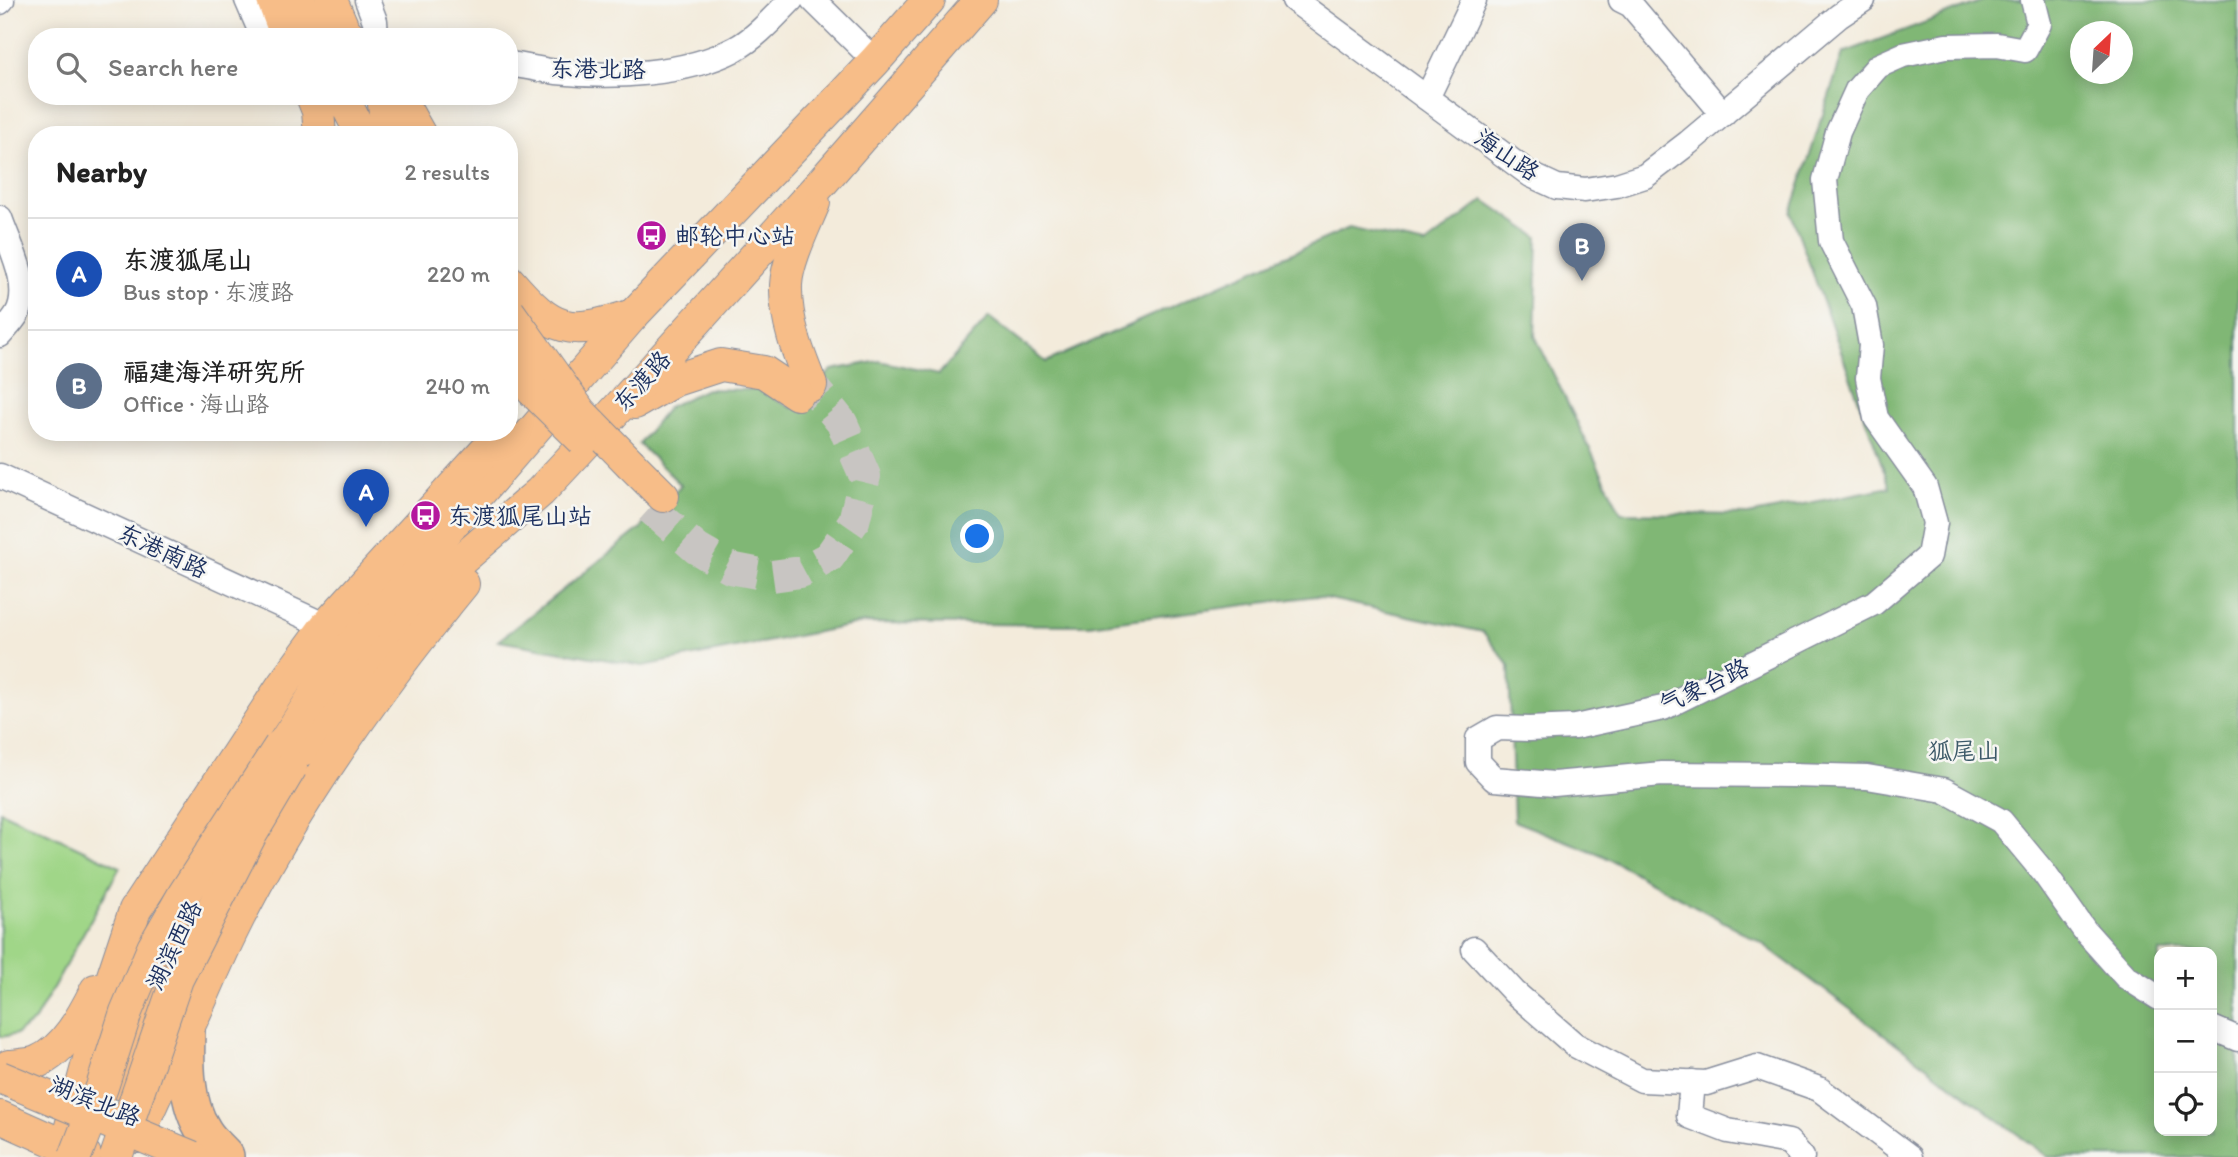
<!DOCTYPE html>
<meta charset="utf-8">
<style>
body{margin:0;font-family:Itim,"LXGW WenKai TC",sans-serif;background:#f6f6f6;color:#222}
.controls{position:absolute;right:21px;bottom:21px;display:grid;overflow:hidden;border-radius:14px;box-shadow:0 4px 18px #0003}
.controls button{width:63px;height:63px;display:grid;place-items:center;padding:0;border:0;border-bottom:2px solid #e0e0e0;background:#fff;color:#222;font:35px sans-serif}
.compass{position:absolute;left:2070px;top:21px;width:63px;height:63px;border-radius:50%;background:#fff;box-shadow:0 4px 18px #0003;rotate:25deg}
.you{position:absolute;left:978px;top:537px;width:24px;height:24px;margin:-18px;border:5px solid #fff;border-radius:50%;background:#1a73e8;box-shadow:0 0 0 10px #1a73e833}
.badge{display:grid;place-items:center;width:46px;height:46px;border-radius:50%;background:#b5179e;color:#fff;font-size:23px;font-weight:700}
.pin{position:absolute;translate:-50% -58px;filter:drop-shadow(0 2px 4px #0008)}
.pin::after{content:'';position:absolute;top:37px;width:24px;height:21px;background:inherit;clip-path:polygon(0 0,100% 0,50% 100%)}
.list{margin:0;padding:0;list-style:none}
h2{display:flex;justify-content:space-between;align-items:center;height:91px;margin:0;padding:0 28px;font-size:30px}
h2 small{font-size:23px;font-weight:400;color:#767676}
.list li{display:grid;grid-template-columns:46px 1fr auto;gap:21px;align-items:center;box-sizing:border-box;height:112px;padding:0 28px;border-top:2px solid #e0e0e0}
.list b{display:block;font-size:26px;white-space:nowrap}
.list p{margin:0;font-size:23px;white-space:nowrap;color:#767676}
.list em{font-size:23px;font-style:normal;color:#767676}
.icon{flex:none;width:38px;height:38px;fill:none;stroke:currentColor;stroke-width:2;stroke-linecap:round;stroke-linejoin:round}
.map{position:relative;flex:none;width:2238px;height:1157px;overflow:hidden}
.search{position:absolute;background:#fff;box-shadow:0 4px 18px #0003;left:28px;top:28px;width:490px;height:77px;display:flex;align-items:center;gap:18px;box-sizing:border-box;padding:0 24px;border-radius:28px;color:#767676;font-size:26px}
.panel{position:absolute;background:#fff;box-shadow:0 4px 18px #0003;left:28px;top:126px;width:490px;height:315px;border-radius:28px}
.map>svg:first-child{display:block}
</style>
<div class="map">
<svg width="2238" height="1157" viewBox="0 0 2238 1157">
<rect width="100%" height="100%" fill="#f6f6f2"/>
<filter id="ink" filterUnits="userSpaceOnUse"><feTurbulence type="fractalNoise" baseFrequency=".0143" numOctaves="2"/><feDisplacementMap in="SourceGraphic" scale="14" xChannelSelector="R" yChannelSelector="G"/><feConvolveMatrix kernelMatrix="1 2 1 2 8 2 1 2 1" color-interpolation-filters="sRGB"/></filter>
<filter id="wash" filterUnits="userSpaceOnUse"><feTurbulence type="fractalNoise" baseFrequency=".00686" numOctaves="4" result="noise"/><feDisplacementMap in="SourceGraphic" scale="28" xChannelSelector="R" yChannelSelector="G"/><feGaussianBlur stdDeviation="1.57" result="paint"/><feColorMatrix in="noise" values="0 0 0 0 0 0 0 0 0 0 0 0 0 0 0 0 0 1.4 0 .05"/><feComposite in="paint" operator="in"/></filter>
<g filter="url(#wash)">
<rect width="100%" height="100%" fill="#f3ebdb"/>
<!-- green -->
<polygon fill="#a0d688" stroke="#5e8273" stroke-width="2" points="0,811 120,867 35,1020 17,1034 0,1037"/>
<!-- forest -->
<path fill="#80b774" stroke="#4e7369" stroke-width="2" fill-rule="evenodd" d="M1985,0h253v1157h-190l-289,-216 -157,-86 -88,-34 -5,-156 -26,-33 -167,-36 -228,29 -224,-2 -221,43 -145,-25 144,-114 39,-42 -42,-41 29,-37 38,-18 52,1 34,18 40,-38 47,-9 60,13 50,-57 57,45 303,-134 76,17 59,-45 54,37 -3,99 86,177 127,2 142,-28 -99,-274 52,-160zM2080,32h42v42h-42zM2159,952h53v179h-53z"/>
</g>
<g filter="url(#ink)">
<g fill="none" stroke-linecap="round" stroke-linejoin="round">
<!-- major-tunnel -->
<polyline stroke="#c8c5c2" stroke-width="32" stroke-dasharray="32 16" stroke-linecap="butt" points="650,508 697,549 730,568 772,576 801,572 829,557 854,521 865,476 842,423 811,385"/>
<defs>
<g id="minor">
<polyline points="247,0 263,37"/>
<polyline points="367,0 375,21 376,37"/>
<polyline points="813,0 875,61"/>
<polyline points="1294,0 1531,175 1557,187 1585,190 1617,185 1645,176 1688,143 1839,16 1863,0"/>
<polyline points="1621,0 1631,5 1723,114"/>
<polyline points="2033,0 2039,24 2025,50 1997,45 1946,46 1903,55 1878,66 1857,90 1838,132 1825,180 1831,241 1864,306 1871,345 1868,378 1876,418 1925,487 1935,523 1929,556 1874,603 1663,708 1575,727 1529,729 1497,728 1478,739 1478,762 1494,779 1554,784 1662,774 1792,775 1867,777 1944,790 2001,821 2044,873 2085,931 2126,977 2159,998"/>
<polyline points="0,2 2,0"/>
<path d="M509,64c16,2 32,6 48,8 55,6 128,3 178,-23 22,-12 39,-32 56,-49"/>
<polyline points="1427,98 1474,0"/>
<path d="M0,218c9,27 33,68 17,96 -4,7 -11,14 -17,21"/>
<polyline points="0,476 326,626"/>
<polyline points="1474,949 1514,992 1575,1045 1642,1080 1706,1083 1757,1067 1819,1089 1910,1157"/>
<polyline points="2212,1028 2238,1039"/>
<polyline points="1692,1082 1689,1116 1728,1131 1789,1142 1802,1157"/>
</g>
<g id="major">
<polyline points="273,0 287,37"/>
<polyline points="299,0 314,37"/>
<polyline points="331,0 344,30 351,37"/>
<polyline points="312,96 318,111 320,135"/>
<polyline points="342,96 362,135"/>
<polyline points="383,96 386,121 393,135"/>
<polyline points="398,96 420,135"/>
<path d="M509,281c45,52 59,55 124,34"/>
<path d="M811,385c-13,-32 -26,-65 -25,-100 1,-24 19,-60 28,-82"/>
<polyline points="635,403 675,380 721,365 764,372 797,394"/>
<polyline points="631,464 663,496"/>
<polyline points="302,750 373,653 459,562 540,492 609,418 824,180 981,0"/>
<polyline points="267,769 332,668 393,593 633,315 875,61 929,0"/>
<path d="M9,1066c9,-1 20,-1 28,-4 28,-12 46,-46 59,-72"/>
<polyline points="120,1083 158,968"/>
<polyline points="0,1117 85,1155"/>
<polyline points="69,1134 104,1003 135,910 282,686 326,626 503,432"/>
<path d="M138,1137c14,-39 34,-73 51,-111 15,-32 28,-65 44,-97 61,-124 142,-238 230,-345"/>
</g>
<path id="highway" d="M187,1030c-1,32 -2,73 17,101 5,9 15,17 22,25"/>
</defs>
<!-- minor casing -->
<use href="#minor" stroke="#878d9c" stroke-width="27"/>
<!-- major casing -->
<use href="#major" stroke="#878d9c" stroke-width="34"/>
<!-- highway casing -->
<use href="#highway" stroke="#878d9c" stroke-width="38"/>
<!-- minor -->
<use href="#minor" stroke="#fff" stroke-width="24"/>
<!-- major -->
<use href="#major" stroke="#f7bd88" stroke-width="32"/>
<!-- highway -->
<use href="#highway" stroke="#f7bd88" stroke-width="35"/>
<defs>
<g id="major-bridge">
<polyline points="509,312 581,413 631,464"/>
<polyline points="509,362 532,390 583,440"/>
<polyline points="0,1077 192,1157"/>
<polyline points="75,1157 102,1087 126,1012 153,948 184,894 280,746"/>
<polyline points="116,1157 177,979 250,836 291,767"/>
</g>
</defs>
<!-- major-bridge casing -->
<use href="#major-bridge" stroke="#878d9c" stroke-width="34" stroke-linecap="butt"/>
<!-- major-bridge -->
<use href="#major-bridge" stroke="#f7bd88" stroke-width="32"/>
</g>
</g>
<!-- icons -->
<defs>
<symbol id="bus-disc" viewBox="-11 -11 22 22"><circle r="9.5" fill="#b5179e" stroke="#f6f6f2"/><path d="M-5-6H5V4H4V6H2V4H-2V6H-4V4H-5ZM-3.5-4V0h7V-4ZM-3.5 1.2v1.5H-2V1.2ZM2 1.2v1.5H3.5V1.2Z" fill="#fff"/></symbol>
</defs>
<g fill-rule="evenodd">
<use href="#bus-disc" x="634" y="218" width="35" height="35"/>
<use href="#bus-disc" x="408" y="498" width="35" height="35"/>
</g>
<g text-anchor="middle" stroke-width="5" stroke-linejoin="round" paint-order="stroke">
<!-- street labels -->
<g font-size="24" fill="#1b2f5e" stroke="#f6f6f2">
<text transform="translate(598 69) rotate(1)" y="8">东港北路</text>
<text transform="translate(1507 155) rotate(34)" y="8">海山路</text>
<text transform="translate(642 381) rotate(-48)" y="8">东渡路</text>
<text transform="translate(163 551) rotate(25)" y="8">东港南路</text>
<text transform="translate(1704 686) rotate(-25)" y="8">气象台路</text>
<text transform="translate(174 945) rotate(-64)" y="8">湖滨西路</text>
<text transform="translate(95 1101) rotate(22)" y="8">湖滨北路</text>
</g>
<!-- poi labels -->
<g font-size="24" fill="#1b2f5e" stroke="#f6f6f2" text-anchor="start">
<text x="675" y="244">邮轮中心站</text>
<text x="448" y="524">东渡狐尾山站</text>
</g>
<!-- park labels -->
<g font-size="24" fill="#3c5968" stroke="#f6f6f2">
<text x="1964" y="759">狐尾山</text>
</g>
</g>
</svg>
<div class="controls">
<button>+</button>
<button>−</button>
<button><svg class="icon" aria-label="locate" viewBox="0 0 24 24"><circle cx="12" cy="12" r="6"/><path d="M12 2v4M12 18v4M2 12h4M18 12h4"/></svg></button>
</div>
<svg class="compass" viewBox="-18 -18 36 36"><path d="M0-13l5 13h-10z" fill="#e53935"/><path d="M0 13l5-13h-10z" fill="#767676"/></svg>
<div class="you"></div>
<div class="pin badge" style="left:366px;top:527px;background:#1a4fb4">A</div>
<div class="pin badge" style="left:1582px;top:281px;background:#5c6f8a">B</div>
<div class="search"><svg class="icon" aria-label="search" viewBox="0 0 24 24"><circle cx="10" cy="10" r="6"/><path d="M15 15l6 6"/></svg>Search here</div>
<section class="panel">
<h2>Nearby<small>2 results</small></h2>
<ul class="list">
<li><span class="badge" style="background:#1a4fb4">A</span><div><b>东渡狐尾山</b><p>Bus stop · 东渡路</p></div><em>220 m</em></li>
<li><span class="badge" style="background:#5c6f8a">B</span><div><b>福建海洋研究所</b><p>Office · 海山路</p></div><em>240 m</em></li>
</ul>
</section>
</div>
